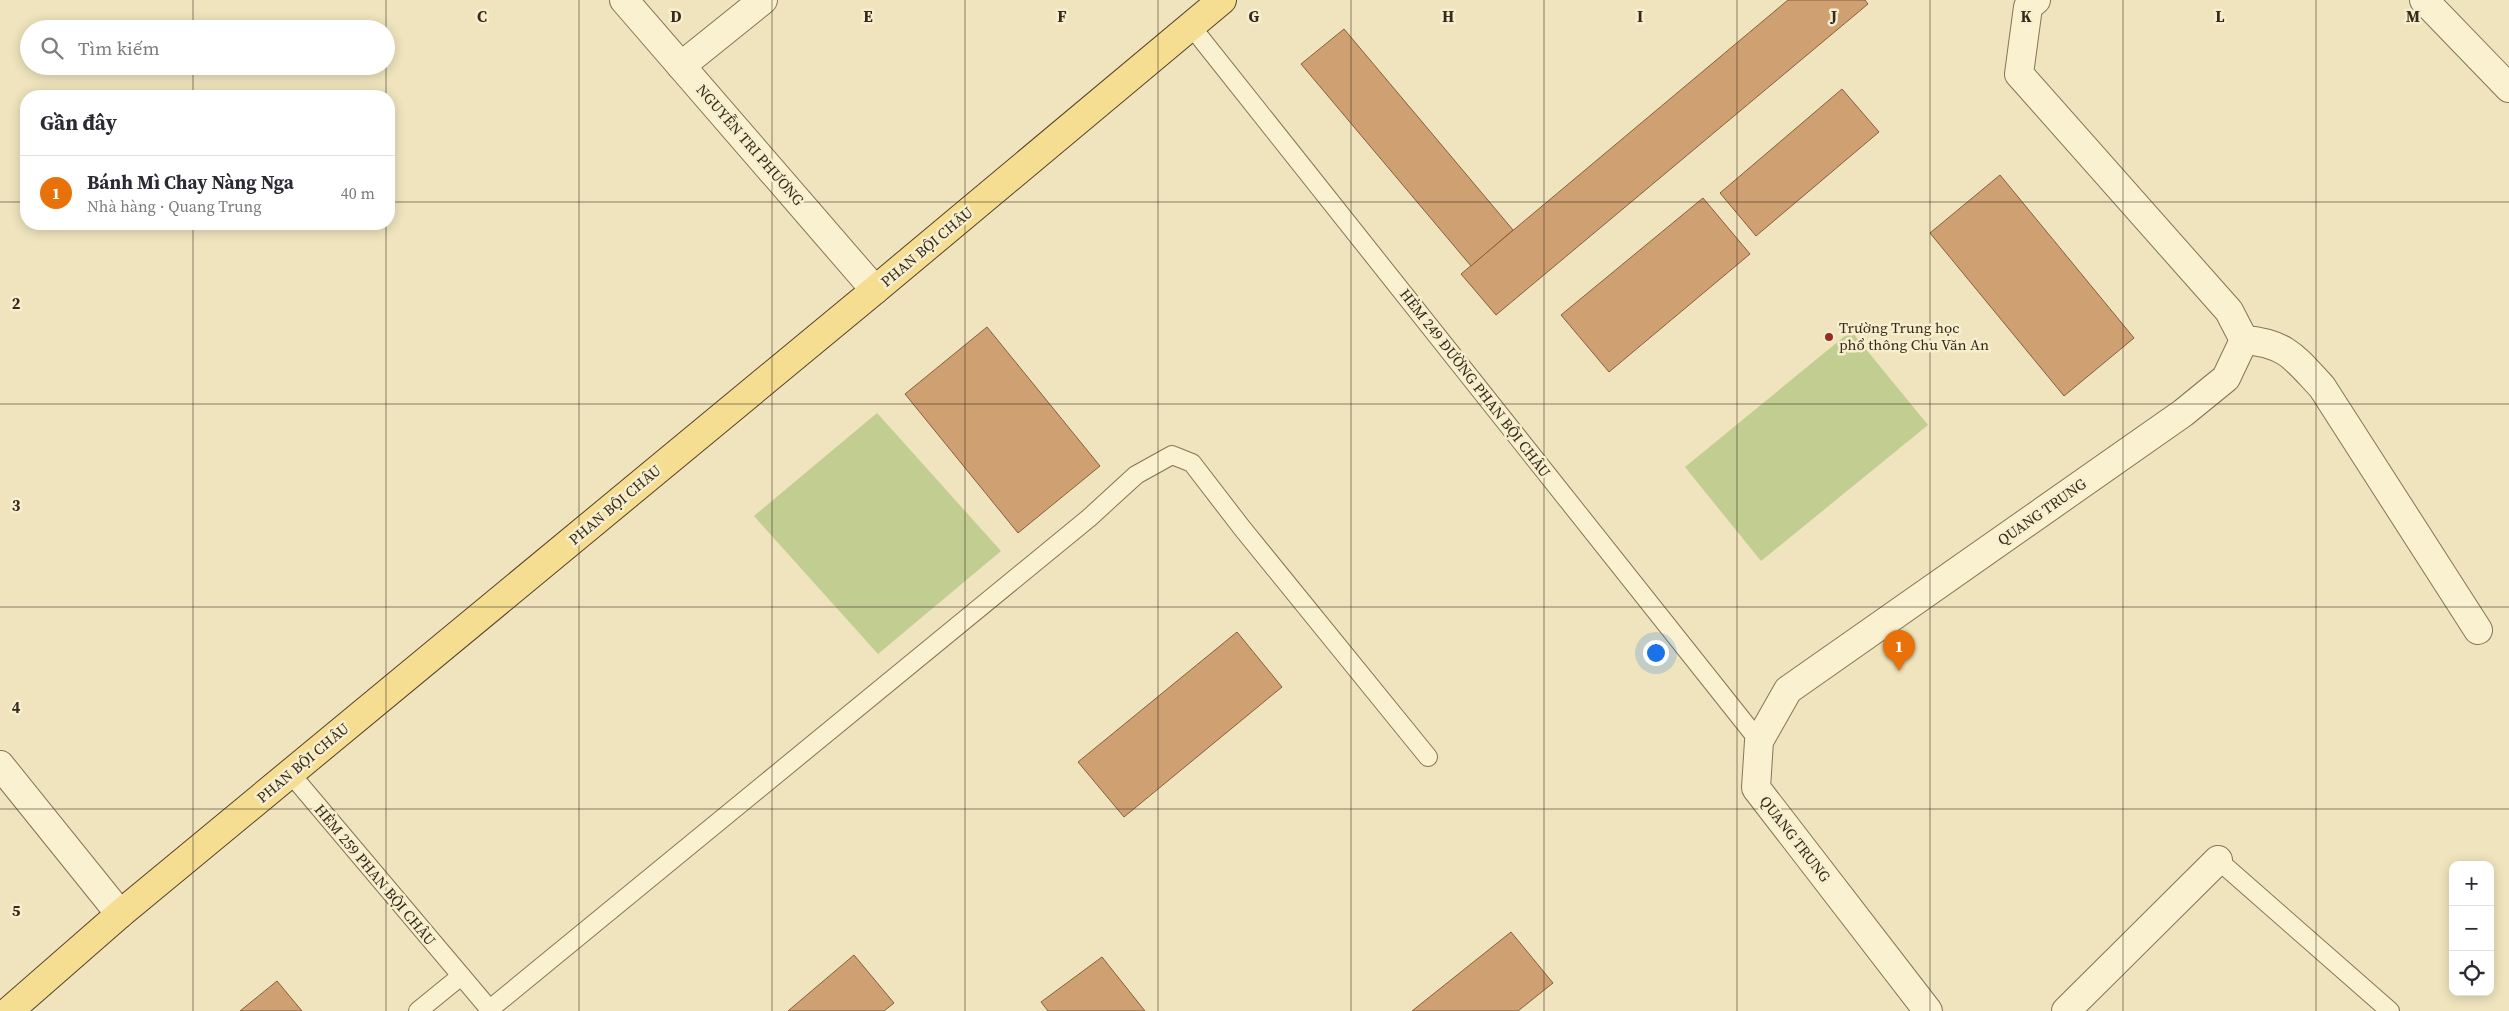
<!DOCTYPE html>
<html lang="vi">
<meta charset="utf-8">
<style>
body{margin:0;font-family:"Source Serif 4",serif;background:#f7f7f7;color:#2b2b33}
.controls{position:absolute;right:15px;bottom:15px;display:grid;overflow:hidden;border-radius:10px;box-shadow:0 2px 12px #0003}
.controls button{width:45px;height:45px;display:grid;place-items:center;padding:0;border:0;border-bottom:1px solid #e1e1e2;background:#fff;color:#2b2b33;font:25px sans-serif}
.you{position:absolute;left:1655px;top:652px;width:18px;height:18px;margin:-12px;border:4px solid #fff;border-radius:50%;background:#1a73e8;box-shadow:0 0 0 8px #1a73e833}
.badge{display:grid;place-items:center;width:32px;height:32px;border-radius:50%;background:#1a73e8;color:#fff;font-size:16px;font-weight:700}
.pin{position:absolute;translate:-50% -41px;filter:drop-shadow(0 1px 2px #0008)}
.pin::after{content:'';position:absolute;top:26px;width:18px;height:15px;background:inherit;clip-path:polygon(0 0,100% 0,50% 100%)}
.list{margin:0;padding:0;list-style:none}
h2{display:flex;justify-content:space-between;align-items:center;height:65px;margin:0;padding:0 20px;font-size:21px}
h2 small{font-size:16px;font-weight:400;color:#7c7c81}
.list li{display:grid;grid-template-columns:32px 1fr auto;gap:15px;align-items:center;box-sizing:border-box;height:75px;padding:0 20px;border-top:1px solid #e1e1e2}
.list b{display:block;font-size:19px;white-space:nowrap}
.list p{margin:0;font-size:16px;white-space:nowrap;color:#7c7c81}
.list em{font-size:16px;font-style:normal;color:#7c7c81}
.icon{flex:none;width:28px;height:28px;fill:none;stroke:currentColor;stroke-width:2;stroke-linecap:round;stroke-linejoin:round}
.map{position:relative;flex:none;width:2509px;height:1011px;overflow:hidden}
.search{position:absolute;background:#fff;box-shadow:0 2px 12px #0003;left:20px;top:20px;width:375px;height:55px;display:flex;align-items:center;gap:12px;box-sizing:border-box;padding:0 18px;border-radius:28px;color:#7c7c81;font-size:19px}
.panel{position:absolute;background:#fff;box-shadow:0 2px 12px #0003;left:20px;top:90px;width:375px;height:140px;border-radius:20px}
.map>svg:first-child{display:block}
</style>
<div class="map">
<svg width="2509" height="1011" viewBox="0 0 2509 1011">
<rect width="100%" height="100%" fill="#efe4bd"/>
<!-- green -->
<g fill="#c1cd91">
<polygon points="1851,331 1928,425 1761,561 1685,467"/>
<polygon points="877,413 1001,551 878,654 754,516"/>
</g>
<!-- building -->
<g fill="#cfa071" stroke="#875f3b">
<polygon points="1788,0 1865,0 1868,4 1496,315 1461,274"/>
<polygon points="1344,29 1513,230 1471,266 1301,64"/>
<polygon points="1842,89 1879,132 1756,236 1720,193"/>
<polygon points="2000,175 2134,338 2064,396 1930,233"/>
<polygon points="1703,198 1750,254 1609,372 1561,315"/>
<polygon points="987,327 1100,466 1018,533 905,394"/>
<polygon points="1237,632 1282,687 1124,817 1078,762"/>
<polygon points="1511,932 1553,983 1518,1011 1412,1011"/>
<polygon points="854,955 894,1003 884,1011 788,1011"/>
<polygon points="1102,957 1145,1011 1048,1011 1041,1002"/>
<polygon points="277,981 302,1011 240,1011"/>
</g>
<g fill="none" stroke-linecap="round" stroke-linejoin="round">
<defs>
<g id="lane">
<polyline points="1191,26 1759,741"/>
<polyline points="290,773 491,1011"/>
<polyline points="2218,860 2390,1011"/>
<polyline points="490,1009 1089,518 1136,475 1172,455 1192,463 1242,528 1428,757"/>
<polyline points="418,1011 461,976"/>
</g>
<g id="street">
<polyline points="624,0 875,290"/>
<polyline points="2424,0 2509,88"/>
<polyline points="681,66 763,0"/>
<path d="M2244,340c42,3 51,18 78,47l156,243"/>
<polyline points="0,765 120,914"/>
<polyline points="1928,1011 1756,788 1759,741 1788,690 2183,413 2226,378 2244,340 2229,311 2019,74 2028,7 2036,0"/>
<polyline points="2066,1011 2218,860"/>
</g>
<polyline id="primary" points="9,1011 120,914 875,290 1222,0"/>
</defs>
<!-- lane casing -->
<use href="#lane" stroke="#877456" stroke-width="20"/>
<!-- street casing -->
<use href="#street" stroke="#877456" stroke-width="30"/>
<!-- primary casing -->
<use href="#primary" stroke="#54412a" stroke-width="30"/>
<!-- lane -->
<use href="#lane" stroke="#faf1d0" stroke-width="18"/>
<!-- street -->
<use href="#street" stroke="#faf1d0" stroke-width="28"/>
<!-- primary -->
<use href="#primary" stroke="#f5de92" stroke-width="28"/>
</g>
<!-- grid -->
<path fill="none" stroke="#362a1b" stroke-width="1" stroke-opacity="0.55" d="M193,0v29M386,0v29M579,0v1011M772,0v1011M965,0v1011M1158,0v1011M1351,0v1011M1544,0v1011M1737,0v1011M1930,0v1011M2123,0v1011M2316,0v1011M193,66v30M386,66v30M0,202h26M389,202h2120M193,224v787M386,224v787M0,404h2509M0,607h2509M0,809h2509"/>
<!-- markers -->
<circle fill="#982c24" stroke="#f6eecd" stroke-width="2" cx="1829" cy="337" r="5"/>
<g text-anchor="middle" stroke-width="5" stroke-linejoin="round" paint-order="stroke">
<!-- street labels -->
<g font-size="15" fill="#362a1b" stroke="#f6eecd">
<text transform="translate(750 145) rotate(49)" y="5">NGUYỄN TRI PHƯƠNG</text>
<text transform="translate(927 247) rotate(-40)" y="5">PHAN BỘI CHÂU</text>
<text transform="translate(1475 383) rotate(52)" y="5">HẺM 249 ĐƯỜNG PHAN BỘI CHÂU</text>
<text transform="translate(615 505) rotate(-40)" y="5">PHAN BỘI CHÂU</text>
<text transform="translate(2042 512) rotate(-35)" y="5">QUANG TRUNG</text>
<text transform="translate(303 763) rotate(-40)" y="5">PHAN BỘI CHÂU</text>
<text transform="translate(1795 839) rotate(52)" y="5">QUANG TRUNG</text>
<text transform="translate(375 875) rotate(50)" y="5">HẺM 259 PHAN BỘI CHÂU</text>
</g>
<!-- poi labels -->
<g font-size="15" fill="#362a1b" stroke="#f6eecd" text-anchor="start">
<text x="1839" y="333">Trường Trung học<tspan x="1839" dy="17">phổ thông Chu Văn An</tspan></text>
</g>
</g>
<g font-size="16" text-anchor="middle" font-weight="bold" fill="#362a1b" stroke="#f6eecd" stroke-width="5" stroke-linejoin="round" paint-order="stroke">
<text x="482" y="22">C</text>
<text x="676" y="22">D</text>
<text x="868" y="22">E</text>
<text x="1062" y="22">F</text>
<text x="1254" y="22">G</text>
<text x="1448" y="22">H</text>
<text x="1640" y="22">I</text>
<text x="1834" y="22">J</text>
<text x="2026" y="22">K</text>
<text x="2220" y="22">L</text>
<text x="2413" y="22">M</text>
<text x="16" y="309">2</text>
<text x="16" y="511">3</text>
<text x="16" y="713">4</text>
<text x="16" y="916">5</text>
</g>
</svg>
<div class="controls">
<button>+</button>
<button>−</button>
<button><svg class="icon" aria-label="locate" viewBox="0 0 24 24"><circle cx="12" cy="12" r="6"/><path d="M12 2v4M12 18v4M2 12h4M18 12h4"/></svg></button>
</div>
<div class="you"></div>
<div class="pin badge" style="left:1899px;top:671px;background:#e8710a">1</div>
<div class="search"><svg class="icon" aria-label="search" viewBox="0 0 24 24"><circle cx="10" cy="10" r="6"/><path d="M15 15l6 6"/></svg>Tìm kiếm</div>
<section class="panel">
<h2>Gần đây<small></small></h2>
<ul class="list">
<li><span class="badge" style="background:#e8710a">1</span><div><b>Bánh Mì Chay Nàng Nga</b><p>Nhà hàng · Quang Trung</p></div><em>40 m</em></li>
</ul>
</section>
</div>
